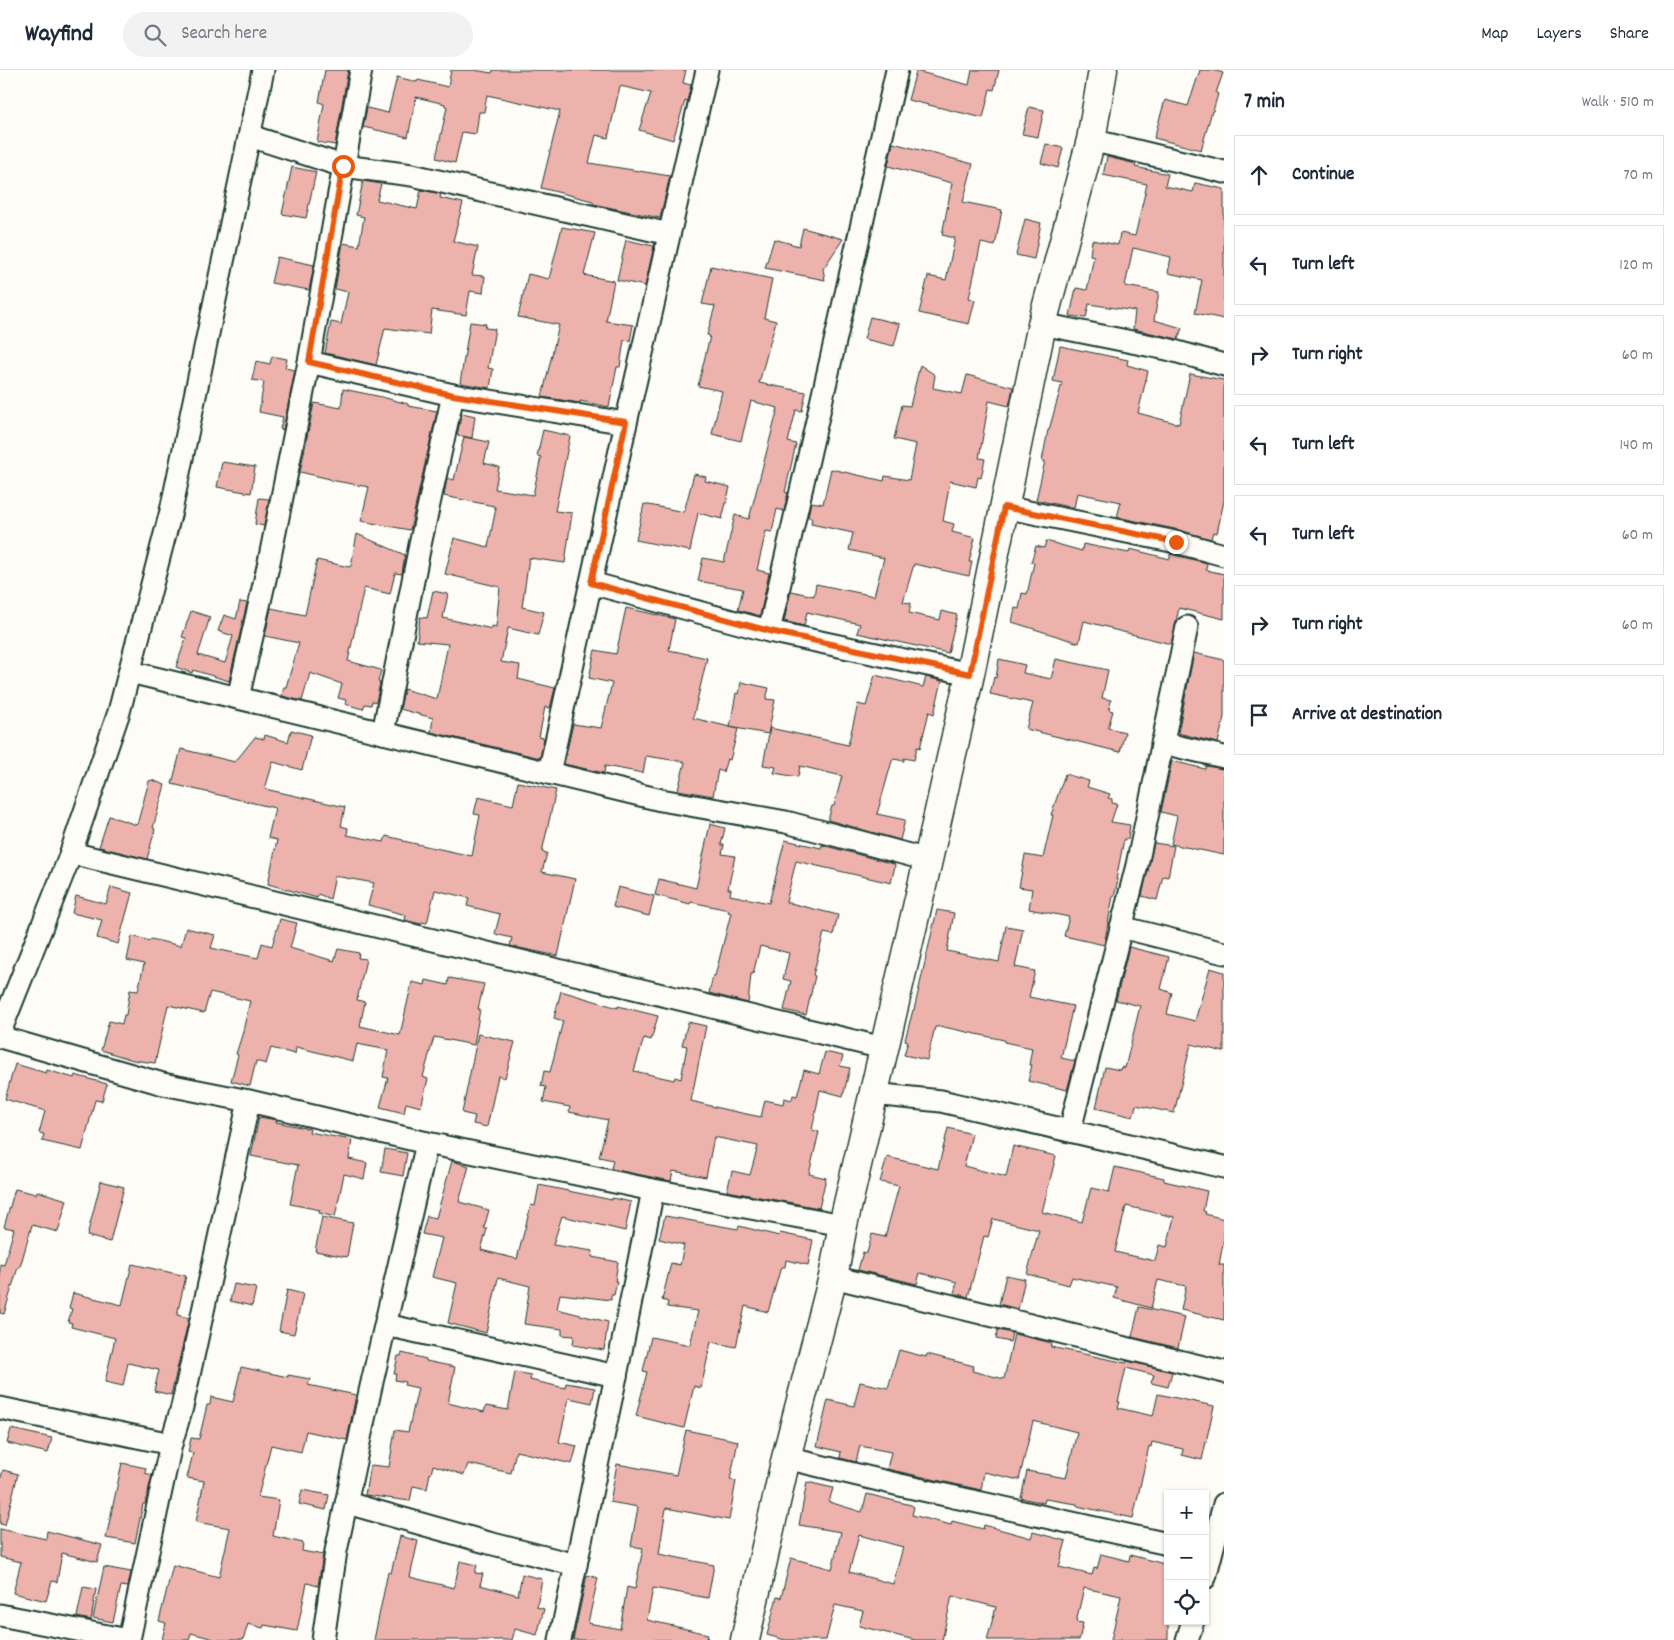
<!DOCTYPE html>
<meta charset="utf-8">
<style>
body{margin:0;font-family:Dekko,sans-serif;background:#f2f2f3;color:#1f2937}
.controls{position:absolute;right:15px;bottom:15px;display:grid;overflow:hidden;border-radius:0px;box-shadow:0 1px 4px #0004}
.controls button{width:45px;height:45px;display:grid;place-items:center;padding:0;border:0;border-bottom:1px solid #e0e1e3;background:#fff;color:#1f2937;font:25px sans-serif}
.stop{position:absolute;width:15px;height:15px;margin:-11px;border:4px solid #ea580c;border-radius:50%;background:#fff}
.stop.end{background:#ea580c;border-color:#fff;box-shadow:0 1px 5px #0008}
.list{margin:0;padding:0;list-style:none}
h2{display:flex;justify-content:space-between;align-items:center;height:65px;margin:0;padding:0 20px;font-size:21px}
h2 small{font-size:16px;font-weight:400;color:#747a83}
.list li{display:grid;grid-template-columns:32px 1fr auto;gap:15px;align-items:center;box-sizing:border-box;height:80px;margin:0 10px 10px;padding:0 10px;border:1px solid #e0e1e3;border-radius:0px}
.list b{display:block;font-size:19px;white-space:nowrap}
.list em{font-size:16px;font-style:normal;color:#747a83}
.icon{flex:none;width:28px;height:28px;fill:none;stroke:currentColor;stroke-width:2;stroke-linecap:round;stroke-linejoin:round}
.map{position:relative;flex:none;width:1224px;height:1570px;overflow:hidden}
header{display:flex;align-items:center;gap:30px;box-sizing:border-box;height:70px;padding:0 25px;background:#fff;border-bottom:1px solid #e0e1e3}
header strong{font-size:24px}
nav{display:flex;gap:28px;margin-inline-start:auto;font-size:18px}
.search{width:350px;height:45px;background:#f2f2f3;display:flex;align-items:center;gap:12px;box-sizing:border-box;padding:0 18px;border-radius:28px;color:#747a83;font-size:19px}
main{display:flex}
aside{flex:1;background:#fff}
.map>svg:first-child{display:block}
</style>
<header>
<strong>Wayfind</strong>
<div class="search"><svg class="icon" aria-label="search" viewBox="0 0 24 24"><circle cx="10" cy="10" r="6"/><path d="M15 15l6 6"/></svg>Search here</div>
<nav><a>Map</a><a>Layers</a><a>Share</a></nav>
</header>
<main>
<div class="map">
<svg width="1224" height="1570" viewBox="0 0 1224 1570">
<rect width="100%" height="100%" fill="#fdfcf7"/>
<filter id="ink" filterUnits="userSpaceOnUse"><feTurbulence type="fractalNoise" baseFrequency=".02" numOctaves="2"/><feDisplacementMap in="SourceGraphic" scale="10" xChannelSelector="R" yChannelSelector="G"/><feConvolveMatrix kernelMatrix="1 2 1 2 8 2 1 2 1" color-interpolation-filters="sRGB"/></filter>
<g filter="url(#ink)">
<!-- building -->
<g fill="#edb2ac" stroke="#1f3d34" fill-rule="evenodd">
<polygon points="325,0 348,0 335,75 317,72 324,34 319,32"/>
<polygon points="451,0 474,0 492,3 493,0 686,0 683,13 691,15 687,31 685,31 673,70 639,60 651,23 620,16 608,68 596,65 589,93 670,106 660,148 593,134 593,131 541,118 560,41 487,25 484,42 479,42 476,64 462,62 455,93 436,88 447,37 445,36 445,34 416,27 408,67 363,57 367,38 388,43 397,7 417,12 418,10 448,17"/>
<polygon points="972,0 999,0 994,20 990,19 983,48 908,30 916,1 969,15"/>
<polygon points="1200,0 1213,0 1223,3 1216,23 1218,24 1213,41 1212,41 1201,80 1154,68 1165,30 1188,36"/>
<polygon points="1029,37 1044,40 1038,67 1022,64"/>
<polygon points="893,73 973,94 963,132 1002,140 995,176 981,173 969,228 975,230 969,254 919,243 928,206 946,210 955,168 942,165 952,113 888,96"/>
<polygon points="1046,74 1063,78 1058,98 1041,93"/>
<polygon points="1107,87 1136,94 1135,97 1168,104 1165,116 1193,122 1195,113 1224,119 1224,249 1195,243 1202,210 1168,203 1171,187 1133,178 1125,216 1159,222 1154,250 1182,258 1178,269 1133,259 1135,241 1089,234 1086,248 1070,246 1076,218 1087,220 1094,186 1090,185 1092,170 1118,175 1120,163 1135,166 1147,114 1103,105"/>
<polygon points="292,97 316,102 306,148 282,144"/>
<polygon points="363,111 381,114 377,130 417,139 421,120 441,124 440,128 463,133 453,171 478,177 472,205 485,206 483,223 470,221 466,245 432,240 429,264 385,258 376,295 325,283 331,252 341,254 348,222 335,219 343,173 359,176 364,147 356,145"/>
<polygon points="1025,149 1041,153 1034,189 1016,185"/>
<polygon points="562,157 595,163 584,205 614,211 606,251 633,255 630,271 624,270 620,297 617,297 609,337 580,331 580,333 542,327 559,255 518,247 528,204 549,209"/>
<polygon points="803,158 843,169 823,199 825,210 765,198 774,169 799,176"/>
<polygon points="626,170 654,176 645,216 617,210"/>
<polygon points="277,187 314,195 309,220 271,213"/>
<polygon points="711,196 772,209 764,248 776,251 759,313 806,322 802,341 796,340 788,372 796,374 785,422 788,423 784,441 777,439 772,462 766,461 757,500 769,503 760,546 738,540 743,519 698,511 703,488 724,492 735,445 749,449 778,338 751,331 741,371 712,364 722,321 698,316 710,266 707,265 715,236 702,234"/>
<polygon points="870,247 900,254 894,276 864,269"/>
<polygon points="470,252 486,254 485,258 495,259 488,298 493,299 490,318 460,313"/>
<polygon points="1060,276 1128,290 1127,295 1148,301 1138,343 1179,354 1190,304 1224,310 1224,431 1217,463 1213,462 1211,469 1179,460 1117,447 1121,432 1077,423 1074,438 1036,430 1045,391 1042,391 1048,360 1049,360 1062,313 1053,311"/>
<polygon points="272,286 287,289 285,298 295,300 283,360 280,359 283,347 259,342 264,312 252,310 256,291 270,294"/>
<polygon points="920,295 935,305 933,318 962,324 967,305 1013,317 1009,336 989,331 979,388 985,389 981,408 978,407 976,417 950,411 943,451 954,454 952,462 975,468 969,492 972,492 969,506 914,494 903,532 911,533 909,543 940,550 942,541 957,545 948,583 857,563 860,554 807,542 804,556 784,551 791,521 814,526 816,514 874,526 884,488 849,480 853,463 811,454 812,449 808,446 811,432 823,434 831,399 884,411 885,406 909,410 916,374 894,369 902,335 910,336"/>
<polygon points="343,319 382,327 408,334 408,336 437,341 410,460 361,451 369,417 330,410 330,409 300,402 314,333 341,338"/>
<polygon points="462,343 475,346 472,368 457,365"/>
<polygon points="543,360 570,366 555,441 572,443 565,493 529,488 522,537 544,542 538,565 508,558 501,592 520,595 518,609 555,618 550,638 545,637 539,667 544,668 540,688 431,662 433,648 400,639 404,619 437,629 448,574 417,571 420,547 427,548 433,521 448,524 443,548 492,559 492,556 496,557 500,517 445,504 454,468 488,477 496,438 494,438 494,436 444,426 447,408 454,410 464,367 489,372 484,393 499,397 495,419 533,425 541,387 537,386"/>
<polygon points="222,392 255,397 251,423 217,417"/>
<polygon points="694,404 706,407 705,411 730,417 722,449 698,443 690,481 636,470 644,434 684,442"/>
<polygon points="259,428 269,429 264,456 255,454"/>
<polygon points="357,464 405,485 402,504 395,503 390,524 364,518 348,591 381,600 378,612 380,613 376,632 372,631 371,635 365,634 363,639 345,634 346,630 338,628 342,614 310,603 302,631 282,626 284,617 286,617 299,573 265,566 271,538 305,545 317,490 349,497 351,496"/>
<polygon points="1046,471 1082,481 1083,474 1129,483 1130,479 1170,489 1170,484 1207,493 1206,500 1224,504 1224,549 1179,538 1171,574 1111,559 1111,558 1084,551 1079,573 1012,552 1015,538 1019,539 1022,523 1027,524 1034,493 1031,492 1036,476 1044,478"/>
<polygon points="240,532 247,533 229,611 193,600 192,603 176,597 186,568 182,567 191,541 210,547 198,585 225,593 233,566 218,561 224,545 236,549"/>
<polygon points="626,538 675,549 669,580 707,588 693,648 738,659 730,690 727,689 723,702 718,700 713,726 678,720 685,692 646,686 643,703 605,696 604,703 564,694 573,654 601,658 612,613 589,608 595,580 616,584"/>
<polygon points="1194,583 1224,590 1224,647 1218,673 1178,663"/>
<polygon points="999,589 1025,595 1023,603 1051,609 1056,589 1108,600 1102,628 1111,630 1109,640 1113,641 1108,658 1125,662 1120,682 1026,659 1033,633 990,624 994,607 996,608"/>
<polygon points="875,605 923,617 926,607 942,611 934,644 929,642 920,678 917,677 914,690 904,688 904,691 894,689 892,691 877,744 905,750 900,770 828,750 832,736 834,736 842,706 800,696 798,707 774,703 776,697 763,695 770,658 848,675 858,634 866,636"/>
<polygon points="741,612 769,618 766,629 775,630 768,664 730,657 736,623 739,624"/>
<polygon points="291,660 311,665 302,700 273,692 265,719 345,737 341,756 348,758 347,765 384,772 386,766 403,770 403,771 472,786 480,745 474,744 478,727 513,735 518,712 556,720 542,782 547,783 542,802 575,809 558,886 510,876 512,868 495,864 500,844 467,836 469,828 435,820 427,853 422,852 421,854 405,850 406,845 368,835 374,813 335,806 330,829 318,824 317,828 268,814 277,770 268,768 275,738 172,714 181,679 235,692 255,667 264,669 265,665 288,672"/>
<polygon points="1172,691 1205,699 1206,696 1224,699 1224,785 1171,774 1177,746 1161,742"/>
<polygon points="1065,704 1089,711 1087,717 1110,724 1108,728 1112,729 1112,733 1117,734 1111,752 1130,755 1128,769 1124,769 1116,810 1118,810 1114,827 1113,826 1104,875 1064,866 1069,847 1029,839 1032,819 1019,817 1025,785 1043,788 1053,745 1051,745"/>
<polygon points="152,710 165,715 153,758 155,759 147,789 99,777 109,746 137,755 149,711"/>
<polygon points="710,754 725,758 721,775 724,775 722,784 735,786 728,819 731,819 730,825 769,833 785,770 821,778 822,775 894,794 895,796 891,813 796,791 786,832 838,845 833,865 824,863 813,905 815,906 806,945 784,940 791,911 783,909 789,883 760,876 753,904 751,904 748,933 709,923 713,906 715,906 731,843 728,842 729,840 691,832 690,834 655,825 659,809 696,818"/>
<polygon points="1154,773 1174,776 1168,807 1163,806 1157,830 1142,826"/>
<polygon points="111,817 132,823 118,874 97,868 102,850 72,843 76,826 106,834"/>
<polygon points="618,817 654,826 649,846 613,837"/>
<polygon points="937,840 954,843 947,881 999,892 1006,856 1023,859 1015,897 1035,901 1029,927 1073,936 1061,988 1075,991 1067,1020 1028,1011 1032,995 1029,995 1032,978 1004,972 1004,970 939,956 939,957 935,957 927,990 904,985 908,971 905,970 913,940 914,940"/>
<polygon points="280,849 297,853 290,878 334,891 338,879 359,883 358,888 366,889 357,930 365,932 360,956 400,965 412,912 425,915 426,910 448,915 449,908 484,914 478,939 480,939 474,975 434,967 423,1007 428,1009 421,1037 406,1033 404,1043 380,1037 388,1008 383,1007 388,980 357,974 353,991 296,977 295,984 271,978 266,994 256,991 250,1016 231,1011 238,985 236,984 242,965 250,931 210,922 204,943 168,935 155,993 133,990 101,980 109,951 122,954 124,945 126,945 130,920 138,921 144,894 127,890 132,866 150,871 151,869 181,876 186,858 215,865 211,878 258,888 262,873 272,876"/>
<polygon points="1129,877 1169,887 1161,919 1172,923 1167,944 1195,951 1210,898 1224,902 1224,982 1191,974 1174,1043 1136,1035 1133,1047 1096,1038 1105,997 1120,1000 1121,997 1125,998 1140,936 1116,930"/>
<polygon points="561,921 618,938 618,936 658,946 651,970 644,968 634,1001 674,1010 675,1007 681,1009 687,976 682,975 688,952 706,956 691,1031 727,1040 761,1047 765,1030 783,1034 784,1028 792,1030 793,1025 797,1026 804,1000 819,1004 825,982 843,986 840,996 850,998 843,1026 820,1020 812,1060 819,1062 809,1104 826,1108 819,1138 727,1121 732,1101 750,1105 758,1076 714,1067 706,1107 673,1101 671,1111 611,1099 613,1090 599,1087 608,1050 569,1042 570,1037 543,1032 546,1017 541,1016 544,1001 550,1002 563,951 554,948"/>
<polygon points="478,964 515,972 505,1008 498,1006 487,1057 473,1054 475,1046 462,1043"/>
<polygon points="15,994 46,1003 47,1000 74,1008 75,1005 107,1014 102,1031 95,1030 82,1080 42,1071 44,1064 39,1063 45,1041 5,1029"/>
<polygon points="259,1047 277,1050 276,1052 310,1059 309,1062 352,1070 349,1089 367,1093 364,1109 344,1104 335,1147 319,1143 320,1140 290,1134 298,1095 251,1086"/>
<path d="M948,1058l24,6 -8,32 42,11 7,-31 43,10 -14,56 40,10 9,-34 18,4 6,-25 49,11v3l43,10 -4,20 3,1 -1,2 19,5v19l-5,27h5v55l-43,-10 5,-24 -28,-6 -7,28 -37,-10 3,-11 -45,-10 -3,8 -42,-11 12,-44 -46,-11 -5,18 -4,-1 -16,61 -14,-4 3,-11 -37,-9 -3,11 -59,-14 5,-18 4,1 5,-19 13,3 14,-51 -19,-4 7,-25 51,12zM1126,1136l48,11 -7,30 -8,-2 -4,16 -40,-9z"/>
<polygon points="385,1079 407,1083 403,1106 381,1102"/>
<polygon points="452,1091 469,1096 459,1132 489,1140 484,1158 487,1159 481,1180 517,1189 531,1135 535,1136 539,1115 612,1130 612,1128 631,1132 625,1161 562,1146 553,1175 593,1181 592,1187 618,1192 615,1211 617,1211 614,1225 611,1225 611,1230 560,1224 557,1239 608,1252 604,1280 573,1275 574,1266 562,1265 562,1259 524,1254 530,1216 498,1208 486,1263 448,1253 457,1213 432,1207 442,1168 422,1164 427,1146 436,1148"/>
<polygon points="101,1111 124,1117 110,1172 87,1166"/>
<polygon points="15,1119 36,1124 37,1121 67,1130 58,1162 32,1155 20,1197 18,1197 4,1244 0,1243 0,1194 4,1195 14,1159 4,1157"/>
<polygon points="665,1146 738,1159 739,1156 779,1166 780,1163 813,1170 808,1195 786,1190 785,1197 781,1197 768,1242 745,1236 736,1277 711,1272 701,1318 694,1316 684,1358 636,1346 647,1302 643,1301 651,1267 690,1275 698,1241 667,1237 668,1232 662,1230 671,1193 680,1195 684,1175 659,1169"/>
<polygon points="322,1147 353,1153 347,1187 315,1181"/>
<polygon points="132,1194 186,1206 177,1245 189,1248 171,1325 154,1321 159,1300 128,1293 123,1316 105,1312 115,1268 71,1257 72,1253 68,1252 72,1239 69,1238 73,1223 122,1235"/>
<polygon points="1006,1205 1025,1209 1018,1239 999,1234"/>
<polygon points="234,1214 256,1218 252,1236 230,1231"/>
<polygon points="287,1220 303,1224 294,1264 279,1261"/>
<polygon points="1139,1237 1185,1247 1178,1278 1132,1267"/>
<polygon points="998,1260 1012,1263 1010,1272 996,1269"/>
<polygon points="1014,1264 1052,1273 1051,1277 1126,1293 1127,1291 1172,1302 1168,1317 1151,1313 1154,1305 1126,1298 1118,1332 1120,1332 1118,1338 1153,1346 1158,1324 1214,1336 1202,1390 1182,1385 1183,1379 1152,1372 1151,1377 1149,1376 1133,1448 1077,1436 1077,1434 1045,1429 1044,1433 1021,1428 1027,1401 1066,1408 1077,1362 1033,1351 1019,1410 984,1402 981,1420 887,1399 891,1382 860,1376 856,1392 840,1388 841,1382 817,1376 828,1330 854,1336 860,1312 888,1318 899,1280 926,1287 927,1284 974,1296 972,1301 1004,1309"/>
<polygon points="402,1283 426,1289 426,1291 455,1297 448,1333 484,1342 486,1336 508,1340 515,1302 531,1305 530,1310 565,1318 566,1313 595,1318 592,1333 569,1328 559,1372 577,1376 572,1394 516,1381 511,1403 468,1394 464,1405 433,1395 431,1404 430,1403 427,1419 413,1416 410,1431 365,1425 370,1395 389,1397 395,1360 408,1362 418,1318 404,1315 405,1312 395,1310 396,1304 394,1304 398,1286 401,1286"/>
<polygon points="241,1297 288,1307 288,1305 310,1309 308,1315 356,1325 347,1370 306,1361 301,1382 271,1375 258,1427 279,1430 273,1466 303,1473 302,1481 323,1485 318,1516 307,1513 297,1561 264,1555 263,1558 248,1554 243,1570 218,1570 191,1563 189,1570 162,1570 166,1553 159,1551 173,1495 219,1507 230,1458 196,1452 204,1411 187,1408 193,1383 188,1382 191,1368 199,1369 207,1335 210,1335 211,1327 233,1332"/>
<polygon points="11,1359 52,1368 48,1383 7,1373"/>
<polygon points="686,1360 738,1371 730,1410 736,1411 729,1450 666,1438 659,1484 714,1495 708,1528 653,1518 647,1550 708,1564 707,1570 573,1570 587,1505 598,1508 588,1553 620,1559 627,1517 635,1519 643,1478 631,1476 638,1437 610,1432 617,1394 676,1405"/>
<polygon points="122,1393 146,1398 145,1403 152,1405 145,1434 143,1434 135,1473 106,1468"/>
<polygon points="3,1400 18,1404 5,1455 0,1454 0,1411"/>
<path d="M807,1412l26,6 -4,14 33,10 5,-18 44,11 3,2 -2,8 39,10 1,-4 31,8 1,-4 47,13 2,-6 33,9 -7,26 33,8 2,-7 3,1 4,-15 28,7 1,-6 38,10v75h-57l10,-44 -37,-8 -8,34 7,1 -4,17h-92l9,-33 -44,-11 -10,44h-27l-56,-14 4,-15 -28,-6 -9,35h-41l-18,-5 10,-38 4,1 10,-40 41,11 9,-37 -42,-7zM859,1465l44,12 -10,37 -44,-12z"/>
<polygon points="302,1420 329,1425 326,1440 299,1434"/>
<polygon points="0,1459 46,1469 47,1461 102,1475 97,1492 62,1483 57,1512 52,1511 46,1531 13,1523 21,1492 0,1487"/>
<polygon points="400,1466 418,1471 410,1507 454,1518 460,1491 477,1495 475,1503 483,1504 480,1515 518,1525 522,1504 542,1509 537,1537 544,1539 537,1565 515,1559 512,1570 374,1570 388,1502 391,1503"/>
<polygon points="104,1497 131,1502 128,1517 121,1516 113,1552 93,1548"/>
<polygon points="83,1517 96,1519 91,1550 77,1547"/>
</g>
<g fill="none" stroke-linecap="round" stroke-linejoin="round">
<defs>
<g id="street">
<polyline points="250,66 343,96 412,105 669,164"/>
<polyline points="1091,70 1224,102"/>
<polyline points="1042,254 1167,279 1224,295"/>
<polyline points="309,292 453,325 626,353"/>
<polyline points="1004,437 1176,472 1224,485"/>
<polyline points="591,513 769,561 970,604"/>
<polyline points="769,561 897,0"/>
<polyline points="130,602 661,730 786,752 928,790"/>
<polyline points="238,628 269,492 309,292 361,0"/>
<polyline points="383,663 420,475 453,325"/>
<polyline points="1162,673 1224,687"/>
<polyline points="549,703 626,353 707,0"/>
<polyline points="71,783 883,978"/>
<polyline points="1121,857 1224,883"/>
<polyline points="0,962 68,791 119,642 171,441 263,0"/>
<polyline points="0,967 163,1014 249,1031 427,1073 653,1120 843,1155"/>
<polyline points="873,1024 941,1031 1224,1097"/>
<polyline points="1070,1060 1137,795 1187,557"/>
<polyline points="833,1207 1224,1302"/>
<polyline points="386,1255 616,1306"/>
<polyline points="0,1338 171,1374"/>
<polyline points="786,1388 900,1415 1168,1474"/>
<polyline points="347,1433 489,1473 576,1495"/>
<polyline points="1205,1508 1224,1434"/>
<polyline points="0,1545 128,1570"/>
<polyline points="129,1570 171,1374 182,1337 249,1031"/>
<polyline points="323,1570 336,1481 370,1321 427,1073"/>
<polyline points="560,1570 616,1306 653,1120"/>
<polyline points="1187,1570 1193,1551"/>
</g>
<polyline id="secondary" points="745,1570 786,1388 833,1207 843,1155 928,790 970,604 1042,254 1091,70 1103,0"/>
</defs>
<!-- street casing -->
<use href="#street" stroke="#1f3d34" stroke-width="25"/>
<!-- secondary casing -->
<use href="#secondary" stroke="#1f3d34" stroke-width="31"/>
<!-- street -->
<use href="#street" stroke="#fdfcf7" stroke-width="21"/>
<!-- secondary -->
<use href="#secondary" stroke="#fdfcf7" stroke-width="28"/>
</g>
</g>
<g fill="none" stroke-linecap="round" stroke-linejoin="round" filter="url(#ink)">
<!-- route -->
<polyline stroke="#ea580c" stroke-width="6" points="343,96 309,292 453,325 626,352 591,513 770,561 970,604 1004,437 1176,472"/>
</g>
</svg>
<div class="controls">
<button>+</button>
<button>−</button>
<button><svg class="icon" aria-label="locate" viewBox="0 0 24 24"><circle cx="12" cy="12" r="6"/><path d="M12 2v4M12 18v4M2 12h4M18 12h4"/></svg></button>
</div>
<div class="stop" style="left:343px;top:96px"></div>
<div class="stop end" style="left:1176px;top:472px"></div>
</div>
<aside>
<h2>7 min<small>Walk · 510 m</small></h2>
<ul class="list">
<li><svg class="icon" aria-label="ahead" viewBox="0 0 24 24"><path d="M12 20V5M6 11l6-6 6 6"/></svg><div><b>Continue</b></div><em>70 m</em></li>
<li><svg class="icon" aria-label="left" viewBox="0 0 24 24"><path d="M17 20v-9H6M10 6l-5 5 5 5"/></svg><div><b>Turn left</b></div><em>120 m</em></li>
<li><svg class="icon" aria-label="right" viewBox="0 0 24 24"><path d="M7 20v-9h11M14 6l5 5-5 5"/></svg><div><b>Turn right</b></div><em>60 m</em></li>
<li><svg class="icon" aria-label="left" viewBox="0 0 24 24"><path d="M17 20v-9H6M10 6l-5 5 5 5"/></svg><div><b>Turn left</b></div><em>140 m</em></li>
<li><svg class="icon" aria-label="left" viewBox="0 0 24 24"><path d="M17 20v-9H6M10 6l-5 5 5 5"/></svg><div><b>Turn left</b></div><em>60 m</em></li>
<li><svg class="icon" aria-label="right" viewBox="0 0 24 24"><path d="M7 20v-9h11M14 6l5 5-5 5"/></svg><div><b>Turn right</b></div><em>60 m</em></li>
<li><svg class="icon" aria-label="arrive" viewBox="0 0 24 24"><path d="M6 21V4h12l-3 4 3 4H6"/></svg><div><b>Arrive at destination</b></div></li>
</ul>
</aside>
</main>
